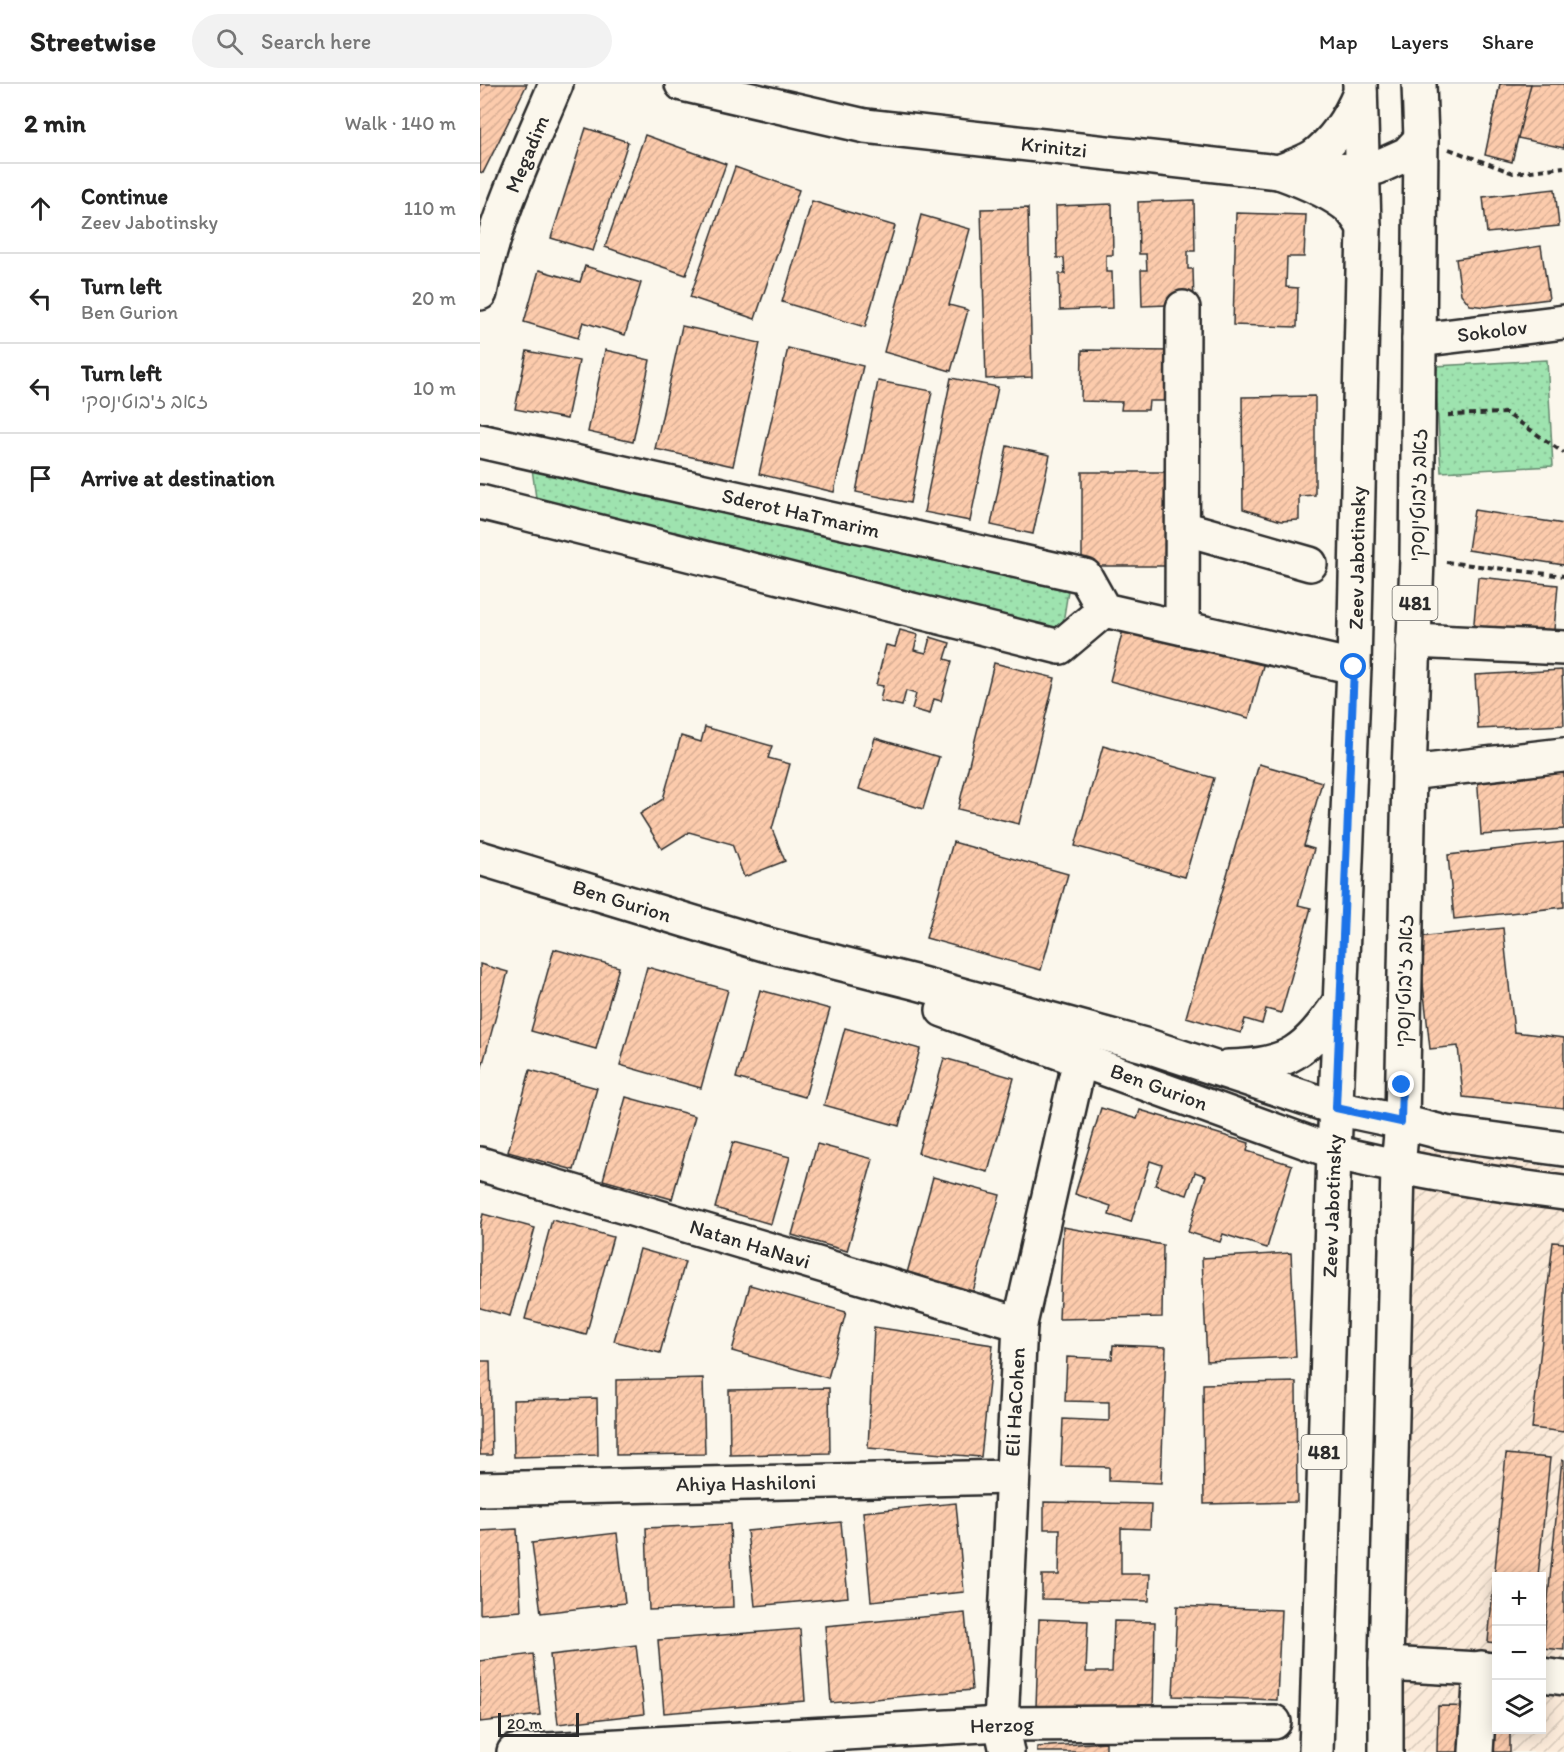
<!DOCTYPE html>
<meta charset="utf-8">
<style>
body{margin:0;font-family:Itim,"Playpen Sans Hebrew",sans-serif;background:#f2f2f2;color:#222}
.controls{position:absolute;right:18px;bottom:18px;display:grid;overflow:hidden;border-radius:0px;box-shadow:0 3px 15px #0003}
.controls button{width:54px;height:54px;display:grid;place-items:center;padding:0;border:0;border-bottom:2px solid #e0e0e0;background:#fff;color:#222;font:30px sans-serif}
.scale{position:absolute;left:18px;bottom:15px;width:81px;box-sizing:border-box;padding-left:6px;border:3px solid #2b2b2b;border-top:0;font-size:16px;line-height:21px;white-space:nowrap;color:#2b2b2b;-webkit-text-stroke:4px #fbf7ec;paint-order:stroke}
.stop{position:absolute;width:18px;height:18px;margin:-14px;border:4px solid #1a73e8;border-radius:50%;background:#fff}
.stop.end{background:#1a73e8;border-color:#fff;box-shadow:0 2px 6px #0008}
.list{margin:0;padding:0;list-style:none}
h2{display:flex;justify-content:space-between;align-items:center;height:78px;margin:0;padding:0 24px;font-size:26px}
h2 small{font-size:20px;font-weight:400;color:#767676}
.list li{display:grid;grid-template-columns:39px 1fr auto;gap:18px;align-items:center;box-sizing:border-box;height:90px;padding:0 24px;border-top:2px solid #e0e0e0}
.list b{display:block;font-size:22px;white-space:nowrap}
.list p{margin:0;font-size:20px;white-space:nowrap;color:#767676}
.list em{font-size:20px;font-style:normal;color:#767676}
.icon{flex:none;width:33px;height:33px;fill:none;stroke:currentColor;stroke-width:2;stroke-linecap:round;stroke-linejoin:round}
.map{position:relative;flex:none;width:1084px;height:1668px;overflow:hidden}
header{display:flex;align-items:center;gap:36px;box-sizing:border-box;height:84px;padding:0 30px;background:#fff;border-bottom:2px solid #e0e0e0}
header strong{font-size:28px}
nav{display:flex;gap:33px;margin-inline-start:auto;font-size:21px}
.search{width:420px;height:54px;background:#f2f2f2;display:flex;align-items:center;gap:15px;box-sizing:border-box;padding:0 21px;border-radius:33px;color:#767676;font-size:22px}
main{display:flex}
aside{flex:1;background:#fff}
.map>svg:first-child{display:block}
</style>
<header>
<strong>Streetwise</strong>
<div class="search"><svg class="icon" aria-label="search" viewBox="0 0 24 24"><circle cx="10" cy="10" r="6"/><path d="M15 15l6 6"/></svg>Search here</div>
<nav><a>Map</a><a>Layers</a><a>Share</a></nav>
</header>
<main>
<aside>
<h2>2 min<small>Walk · 140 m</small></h2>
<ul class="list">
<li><svg class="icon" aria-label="ahead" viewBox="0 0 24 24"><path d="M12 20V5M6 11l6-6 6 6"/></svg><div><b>Continue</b><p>Zeev Jabotinsky</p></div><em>110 m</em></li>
<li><svg class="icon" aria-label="left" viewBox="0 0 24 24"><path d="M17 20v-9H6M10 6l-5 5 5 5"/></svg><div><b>Turn left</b><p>Ben Gurion</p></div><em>20 m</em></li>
<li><svg class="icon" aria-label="left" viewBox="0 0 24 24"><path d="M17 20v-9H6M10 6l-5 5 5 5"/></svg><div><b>Turn left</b><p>זאב ז'בוטינסקי</p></div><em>10 m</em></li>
<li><svg class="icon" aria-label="arrive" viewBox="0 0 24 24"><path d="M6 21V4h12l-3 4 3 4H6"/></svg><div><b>Arrive at destination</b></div></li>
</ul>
</aside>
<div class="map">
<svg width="1084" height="1668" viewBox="0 0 1084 1668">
<defs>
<pattern id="industrial-furrows" width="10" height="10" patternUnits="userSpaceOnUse" patternTransform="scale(1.5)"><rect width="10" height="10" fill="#fbead9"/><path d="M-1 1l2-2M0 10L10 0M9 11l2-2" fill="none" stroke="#d7c9ba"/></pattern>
<pattern id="park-dots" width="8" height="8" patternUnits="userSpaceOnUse" patternTransform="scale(1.5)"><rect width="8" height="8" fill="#9ee3af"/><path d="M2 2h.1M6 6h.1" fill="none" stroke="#88c397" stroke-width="1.8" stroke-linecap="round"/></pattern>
<pattern id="building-hatch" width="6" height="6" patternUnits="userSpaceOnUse" patternTransform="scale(1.5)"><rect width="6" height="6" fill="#fccbac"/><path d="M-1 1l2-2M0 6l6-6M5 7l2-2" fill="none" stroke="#d8ae94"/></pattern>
</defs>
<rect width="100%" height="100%" fill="#fbf7ec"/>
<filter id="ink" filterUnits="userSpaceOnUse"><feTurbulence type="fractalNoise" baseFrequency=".0167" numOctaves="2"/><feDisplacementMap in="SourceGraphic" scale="12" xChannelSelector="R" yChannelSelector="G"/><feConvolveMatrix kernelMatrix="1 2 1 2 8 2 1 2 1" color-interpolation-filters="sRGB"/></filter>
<g filter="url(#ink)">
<!-- industrial -->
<path fill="url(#industrial-furrows)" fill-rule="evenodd" d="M923,1062l161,23v583h-163zM1017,1492h45v154h-45z"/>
<!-- park -->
<g fill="url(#park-dots)" stroke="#64876d" stroke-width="1.5">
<polygon points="1067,276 1073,382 961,388 955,282"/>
<polygon points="51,377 588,507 581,551 56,414"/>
</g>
<!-- building -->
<g fill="url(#building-hatch)" stroke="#2b2b2b" stroke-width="1.5">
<polygon points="0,0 47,0 3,89 0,88"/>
<polygon points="1020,0 1084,0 1084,64 1010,48"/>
<polygon points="1020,0 1051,0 1032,78 1005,71"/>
<polygon points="106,44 148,58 113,167 71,154"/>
<polygon points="165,51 246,80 206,191 125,163"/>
<polygon points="255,83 319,106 275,235 210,213"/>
<polygon points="1075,105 1079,142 1007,149 1003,113"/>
<polygon points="714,116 715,167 708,167 708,185 713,185 714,220 662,222 661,186 667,186 666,170 659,170 658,118"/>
<polygon points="332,117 415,142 385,243 302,218"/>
<polygon points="632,120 633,171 626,171 626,188 632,188 633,224 580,226 579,190 585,190 584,174 577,174 576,122"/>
<polygon points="548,124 552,293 506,295 501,125"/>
<polygon points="756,129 826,131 824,173 807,173 806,203 818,204 817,243 753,241"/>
<polygon points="441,131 490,145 469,221 488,226 471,287 404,268"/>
<polygon points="1061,162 1069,215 1006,223 990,221 981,210 976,175"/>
<polygon points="105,182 161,199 145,251 103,238 98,254 44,238 59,186 100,198"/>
<polygon points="202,242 280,259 253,382 175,365"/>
<polygon points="308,264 383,282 354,408 279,390"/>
<polygon points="125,266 170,276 153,358 108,348"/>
<polygon points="602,266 693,267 693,317 669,317 668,326 641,326 642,318 601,317"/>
<polygon points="47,267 99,277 87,335 35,325"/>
<polygon points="471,294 518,303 490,437 444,428"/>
<polygon points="398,297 452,307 430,419 376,408"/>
<polygon points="835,312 835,411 819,412 819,436 801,437 763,425 762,313"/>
<polygon points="527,362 570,371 553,450 511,441"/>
<rect x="602" y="388" width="89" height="94"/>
<polygon points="994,426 1084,440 1084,481 988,466"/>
<polygon points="998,493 1078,501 1073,557 993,550"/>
<polygon points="644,542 784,578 769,634 630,597"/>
<polygon points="420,546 438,551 434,566 446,569 450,553 470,559 465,575 472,577 461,617 454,615 450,630 432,625 436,610 426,607 422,622 400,617 403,602 396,601 406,561 415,563"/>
<polygon points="514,579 575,594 539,740 478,725"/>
<polygon points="1082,586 1084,641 998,645 995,591"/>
<polygon points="225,643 292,662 288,674 310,680 292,745 305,777 264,793 252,760 209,748 182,765 160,730 183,715 201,652 221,658"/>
<polygon points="395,654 459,673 443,725 379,705"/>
<polygon points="623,662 734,694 705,793 595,762"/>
<polygon points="779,680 842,698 824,762 834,765 818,821 831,824 801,929 786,925 782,940 765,935 761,949 706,933"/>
<polygon points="1084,683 1084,745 1001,751 997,689"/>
<polygon points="473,758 588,790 561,886 446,854"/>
<polygon points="1084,758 1084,823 974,835 968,771"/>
<polygon points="1023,844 1034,948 1084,954 1084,1024 983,1013 978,962 950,965 938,853"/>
<polygon points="74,865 139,883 116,965 51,947"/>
<polygon points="0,880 28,888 0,990"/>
<polygon points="167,883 248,906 221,1004 140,981"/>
<polygon points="280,906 350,925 325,1013 256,994"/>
<polygon points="365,944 440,965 419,1042 344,1021"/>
<polygon points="464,974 534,994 508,1088 438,1069"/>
<polygon points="50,986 117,1004 94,1086 28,1068"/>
<polygon points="146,1013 215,1032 192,1115 123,1096"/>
<polygon points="621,1024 657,1035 660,1026 769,1059 767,1067 812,1081 787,1164 743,1150 740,1158 708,1148 726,1092 715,1088 707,1111 675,1101 682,1081 670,1077 651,1138 629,1131 631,1122 595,1110"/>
<polygon points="253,1058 310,1073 291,1140 235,1124"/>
<polygon points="337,1060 393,1075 367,1167 312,1151"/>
<polygon points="453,1093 520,1111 492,1211 426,1193"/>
<polygon points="3,1130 55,1144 30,1232 0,1224 0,1142"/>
<polygon points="72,1136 133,1153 106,1251 45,1235"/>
<polygon points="583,1143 683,1161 682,1233 579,1235"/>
<polygon points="1073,1158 1084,1159 1084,1348 1052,1344"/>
<polygon points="160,1165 205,1178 180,1269 134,1257"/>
<polygon points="811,1169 816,1273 727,1277 722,1174"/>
<polygon points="270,1201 366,1228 348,1294 252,1267"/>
<polygon points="394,1243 513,1261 501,1373 388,1364"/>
<polygon points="633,1261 686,1263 681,1399 629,1397 629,1383 581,1382 583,1335 629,1337 629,1318 585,1317 587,1273 632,1275"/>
<polygon points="0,1277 10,1277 12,1371 0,1371"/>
<polygon points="223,1294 225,1370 136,1371 136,1296"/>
<polygon points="816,1298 817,1418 724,1420 723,1300"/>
<polygon points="349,1304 350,1369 250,1371 249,1306"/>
<polygon points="117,1314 118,1371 34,1373 33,1316"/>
<polygon points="1026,1370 1070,1374 1058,1492 1017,1492 1017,1559 1008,1558"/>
<polygon points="1082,1375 1084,1376 1084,1566 1063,1564"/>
<polygon points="564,1418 671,1420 670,1445 641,1444 641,1490 670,1490 669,1517 562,1515 562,1491 579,1491 580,1445 564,1445"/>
<polygon points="476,1419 484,1508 391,1517 383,1428"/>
<polygon points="361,1438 368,1513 275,1522 267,1447"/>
<polygon points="250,1440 253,1523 169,1526 166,1444"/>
<polygon points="37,1445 41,1527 0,1530 0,1447"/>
<polygon points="137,1449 145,1519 61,1529 52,1459"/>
<polygon points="697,1522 801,1526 797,1616 693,1612"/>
<polygon points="485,1529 492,1606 351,1619 345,1542"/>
<polygon points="559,1535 608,1537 606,1588 632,1588 634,1537 675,1538 673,1626 556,1623"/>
<polygon points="320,1545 325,1617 184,1629 178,1556"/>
<polygon points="156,1561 164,1630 78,1640 70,1571"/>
<polygon points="53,1570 60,1631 0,1638 0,1577"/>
<polygon points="958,1622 1017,1623 1017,1646 1030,1646 1030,1668 957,1668"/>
<polygon points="626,1658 626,1668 557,1668 557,1663"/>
</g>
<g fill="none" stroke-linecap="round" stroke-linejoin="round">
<defs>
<g id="minor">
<polyline points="202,0 385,42 799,88 883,86 898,83 927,70 941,55"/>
<path d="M0,209c14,-73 47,-140 76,-209"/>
<polyline points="939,256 1084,238"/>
<polyline points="0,357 605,492 624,526 874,583"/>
<polyline points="0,418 580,563 624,526"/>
<polyline points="703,444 830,480"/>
<polyline points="702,543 703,224"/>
<polyline points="933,557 1084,564"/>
<polyline points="929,689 1083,671"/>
<polyline points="0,1080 540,1240"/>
<polyline points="0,1405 531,1393"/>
<polyline points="906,1580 1017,1586"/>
<polyline points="1062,1591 1084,1594"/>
<polyline points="34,1668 521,1640 794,1638"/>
<polyline points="527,1668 521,1640 540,1240 600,975"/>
<polyline points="996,1668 1001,1584"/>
</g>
<g id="major">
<path d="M799,88c11,-5 24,-9 34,-15 22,-16 37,-40 47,-64"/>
<path d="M799,88c22,8 53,20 71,36 5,5 10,13 14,19"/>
<polyline points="0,774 284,860 434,898 668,962 856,1024 922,1038 965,1049 1084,1065"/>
<path d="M463,926l391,142c76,19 152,31 230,41"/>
<path d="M748,983c61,-1 78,-16 111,-64"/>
<polyline points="836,1668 854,1068 874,583 884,143 880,0"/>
<polyline points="906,1668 906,1580 918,1084 922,1038 929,689 937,475 941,55 939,0"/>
</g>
</defs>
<!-- minor casing -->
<use href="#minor" stroke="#2b2b2b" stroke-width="38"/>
<!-- major casing -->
<use href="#major" stroke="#2b2b2b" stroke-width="38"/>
<!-- path -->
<g stroke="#2b2b2b" stroke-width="4" stroke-dasharray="6 4.5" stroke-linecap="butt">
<polyline points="969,65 1033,89 1084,83"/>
<polyline points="968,331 1026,329 1084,369"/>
<polyline points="966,478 1084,492"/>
</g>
<!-- minor -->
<use href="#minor" stroke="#fbf7ec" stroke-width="33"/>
<!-- major -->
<use href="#major" stroke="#fbf7ec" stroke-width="33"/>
</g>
</g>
<g fill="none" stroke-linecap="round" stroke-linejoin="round" filter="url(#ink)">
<!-- route -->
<polyline stroke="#1a73e8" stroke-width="8" points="874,583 856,1024 921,1038 922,1001"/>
</g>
<g text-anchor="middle" stroke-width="4.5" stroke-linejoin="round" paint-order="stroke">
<!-- shield labels -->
<g fill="#fbf7ec" stroke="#696865" stroke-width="1.5">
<rect x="912.5" y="502" width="45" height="34" rx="4.5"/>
<rect x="821.5" y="1351" width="45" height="34" rx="4.5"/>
</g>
<g font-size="20" font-weight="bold" fill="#2b2b2b">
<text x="935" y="526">481</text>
<text x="844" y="1375">481</text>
</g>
<!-- street labels -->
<g font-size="21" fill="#2b2b2b" stroke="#fbf7ec">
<text transform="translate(574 63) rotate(6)" y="7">Krinitzi</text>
<text transform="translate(47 70) rotate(-67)" y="7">Megadim</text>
<text transform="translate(1012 247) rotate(-7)" y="7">Sokolov</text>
<text transform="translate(938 411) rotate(-89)" y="7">זאב ז'בוטינסקי</text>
<text transform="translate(321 429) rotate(13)" y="7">Sderot HaTmarim</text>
<text transform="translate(877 474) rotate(-89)" y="7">Zeev Jabotinsky</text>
<text transform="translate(142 817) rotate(17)" y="7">Ben Gurion</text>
<text transform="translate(924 897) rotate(-89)" y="7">זאב ז'בוטינסקי</text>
<text transform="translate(679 1003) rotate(20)" y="7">Ben Gurion</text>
<text transform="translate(852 1122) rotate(-88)" y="7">Zeev Jabotinsky</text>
<text transform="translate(270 1160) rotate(17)" y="7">Natan HaNavi</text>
<text transform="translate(535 1318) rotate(-87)" y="7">Eli HaCohen</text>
<text transform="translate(266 1399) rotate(-1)" y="7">Ahiya Hashiloni</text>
<text transform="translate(522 1641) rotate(-2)" y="7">Herzog</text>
</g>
</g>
</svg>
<div class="controls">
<button>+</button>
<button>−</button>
<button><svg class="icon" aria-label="layers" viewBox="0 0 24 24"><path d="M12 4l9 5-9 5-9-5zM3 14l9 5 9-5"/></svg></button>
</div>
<div class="scale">20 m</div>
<div class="stop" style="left:874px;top:583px"></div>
<div class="stop end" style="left:922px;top:1001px"></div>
</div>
</main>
